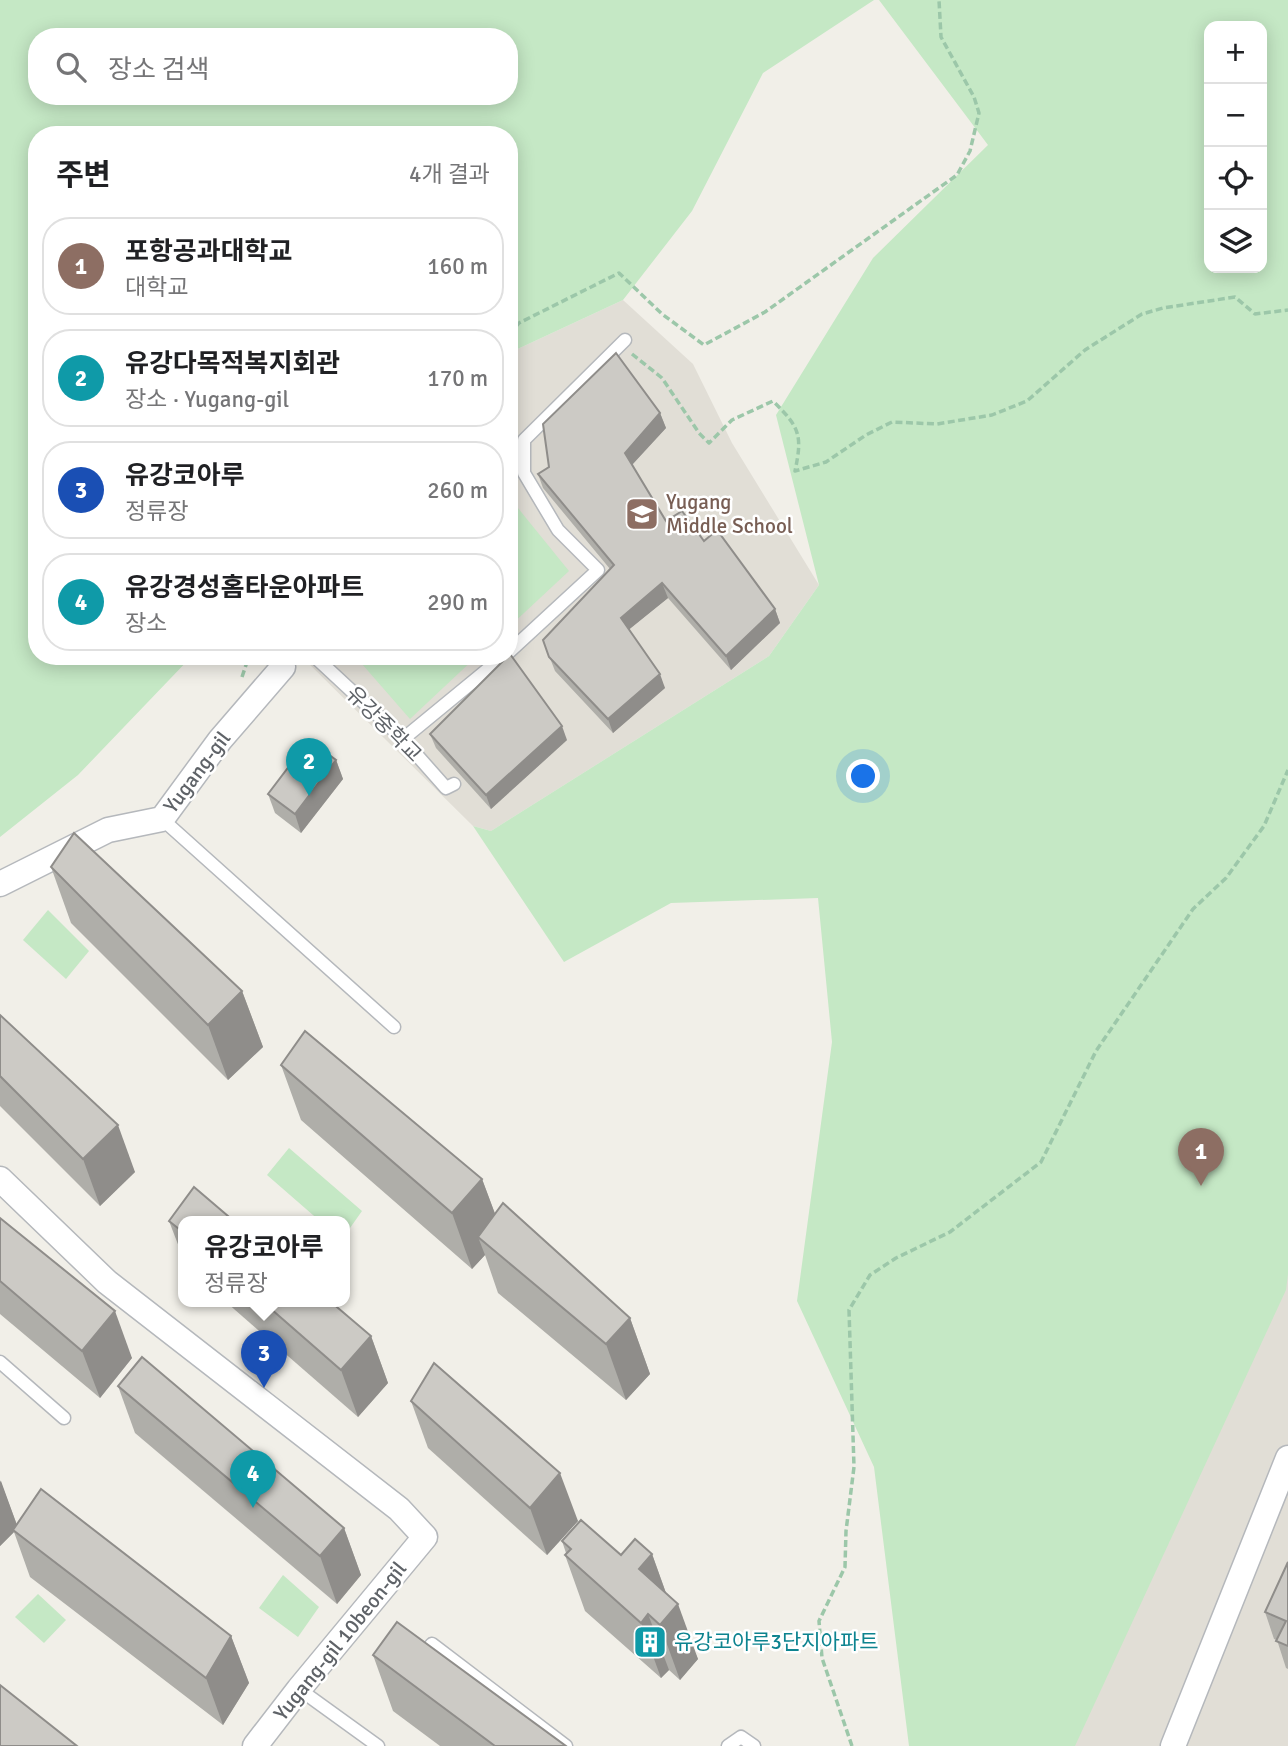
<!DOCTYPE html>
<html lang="ko">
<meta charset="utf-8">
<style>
body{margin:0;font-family:Signika,"Noto Sans KR",sans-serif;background:#f2f2f2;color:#202124}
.controls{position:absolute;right:21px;top:21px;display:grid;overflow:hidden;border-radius:14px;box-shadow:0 4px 18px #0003}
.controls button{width:63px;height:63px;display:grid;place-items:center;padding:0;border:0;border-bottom:2px solid #e0e0e0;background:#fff;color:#202124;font:35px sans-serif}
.you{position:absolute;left:864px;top:777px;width:24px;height:24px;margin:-18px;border:5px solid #fff;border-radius:50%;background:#1a73e8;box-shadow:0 0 0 10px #1a73e833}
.badge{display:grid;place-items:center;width:46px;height:46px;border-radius:50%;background:#b45309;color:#fff;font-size:23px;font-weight:700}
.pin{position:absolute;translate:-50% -58px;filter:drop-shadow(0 2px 4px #0008)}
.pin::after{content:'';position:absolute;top:37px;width:24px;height:21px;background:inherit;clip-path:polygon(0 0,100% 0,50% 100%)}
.popup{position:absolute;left:178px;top:1216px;width:172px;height:91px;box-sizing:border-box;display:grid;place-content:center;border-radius:14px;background:#fff;filter:drop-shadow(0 2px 5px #0005);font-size:23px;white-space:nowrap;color:#757577}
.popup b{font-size:26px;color:#202124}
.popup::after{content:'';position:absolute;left:50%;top:100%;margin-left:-14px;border:14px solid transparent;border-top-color:#fff}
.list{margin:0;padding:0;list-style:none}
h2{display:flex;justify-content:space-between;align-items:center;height:91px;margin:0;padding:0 28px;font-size:30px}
h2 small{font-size:23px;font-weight:400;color:#757577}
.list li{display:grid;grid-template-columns:46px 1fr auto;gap:21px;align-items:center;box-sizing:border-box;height:98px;margin:0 14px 14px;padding:0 14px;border:2px solid #e0e0e0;border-radius:28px}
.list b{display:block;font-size:26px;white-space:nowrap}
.list p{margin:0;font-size:23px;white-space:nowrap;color:#757577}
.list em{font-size:23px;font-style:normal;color:#757577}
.icon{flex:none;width:38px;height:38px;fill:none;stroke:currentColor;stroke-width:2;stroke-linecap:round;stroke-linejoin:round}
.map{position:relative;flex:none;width:1288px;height:1746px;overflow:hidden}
.search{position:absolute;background:#fff;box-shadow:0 4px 18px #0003;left:28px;top:28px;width:490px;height:77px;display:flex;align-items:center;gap:18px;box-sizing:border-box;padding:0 24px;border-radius:28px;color:#757577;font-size:26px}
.panel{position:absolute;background:#fff;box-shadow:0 4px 18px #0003;left:28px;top:126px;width:490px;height:539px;border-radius:28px}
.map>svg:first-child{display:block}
</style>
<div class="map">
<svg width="1288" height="1746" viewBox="0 0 1288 1746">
<rect width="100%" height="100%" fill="#f1efe8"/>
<!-- education -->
<g fill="#e1ded6">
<polygon points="623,300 693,364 732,443 819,585 769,656 491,831 473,826 301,656 509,656 509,353"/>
<polygon points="1288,566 1288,1746 1004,1746"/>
</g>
<!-- green -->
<g fill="#c5e8c5" fill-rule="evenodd">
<path d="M0,0h874l-111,73 -71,138 -69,89 -114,53v-218h-472v521h155l-114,119 -78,62zM37,37h472v59h-472z"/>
<path d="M879,0h409v1274l-2,16 -211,456h-166l-35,-279 -77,-166 35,-259 -14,-144 -147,5 -107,59 -91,-136 18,5 278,-175 50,-71 -43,-170 97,-157 115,-113zM1209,26h53v242h-53z"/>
<polygon points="509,497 569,571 509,627"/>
<polygon points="355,656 477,656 410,719"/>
<polygon points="48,910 89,951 66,979 23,940"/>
<polygon points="289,1148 362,1211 345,1235 344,1222 321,1222 267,1175"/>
<polygon points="283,1575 319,1607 298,1637 259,1608"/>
<polygon points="38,1594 66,1620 44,1643 15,1617"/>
</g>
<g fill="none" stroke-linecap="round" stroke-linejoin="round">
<defs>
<g id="lane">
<polyline points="509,652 598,570 558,530 524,473 524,440 625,340"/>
<polyline points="314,656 400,736 446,788 454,784"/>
<polyline points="403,739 504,656"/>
<polyline points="162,819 394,1027"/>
<polyline points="0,1362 64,1418"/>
<polyline points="421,1657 432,1644 566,1746"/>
<polyline points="299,1689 378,1746"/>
<polyline points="728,1746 741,1737 754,1746"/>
</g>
<g id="street">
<polyline points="0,884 108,830 162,819 220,740 283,667"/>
<polyline points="0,1179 107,1282 399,1509 425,1537 299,1689 255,1746"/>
<polyline points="1173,1746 1288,1458"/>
</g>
</defs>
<!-- lane casing -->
<use href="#lane" stroke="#b5b8bc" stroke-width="15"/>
<!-- street casing -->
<use href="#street" stroke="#b5b8bc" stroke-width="27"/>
<!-- path -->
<g stroke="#9cc7a9" stroke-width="3.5" stroke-dasharray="7 3.5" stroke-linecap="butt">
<polyline points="509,335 519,323 619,273 662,314 704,345 765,312 957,175 970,151 979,113 974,97 941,37 939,0"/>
<path d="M632,354l30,24 37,55 10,10 23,-23 41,-19c26,26 30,33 22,70l31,-9 40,-27 26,-13 45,2 55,-9 35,-14 58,-51 57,-36 21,-6 72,-11 20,17 33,-4"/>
<polyline points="242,677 249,656"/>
<polyline points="852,1746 822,1658 819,1621 845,1567 846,1531 854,1467 849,1310 870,1275 896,1258 950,1232 1041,1162 1096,1051 1193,909 1226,878 1264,826 1288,770"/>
</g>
<!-- lane -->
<use href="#lane" stroke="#fff" stroke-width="12"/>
<!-- street -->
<use href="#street" stroke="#fff" stroke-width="24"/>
</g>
<!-- wall -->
<g fill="#afaea9">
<polygon points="660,413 666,428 632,465 666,521 704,541 775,609 780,623 731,670 668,598 629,629 665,688 613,733 555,671 543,640 610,569 543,488 538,474"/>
<polygon points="430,734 567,740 491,809 436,748"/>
<polygon points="336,760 343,779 301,833 275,813 268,794"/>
<polygon points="51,867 242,991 263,1047 228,1080 71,923"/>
<polygon points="0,1015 135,1172 100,1206 0,1106"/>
<polygon points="281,1065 482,1179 495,1214 630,1318 650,1374 626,1400 498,1293 485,1255 472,1269 301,1120"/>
<polygon points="0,1218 132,1358 100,1398 0,1314"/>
<polygon points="169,1221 184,1222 184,1260"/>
<polygon points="226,1302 331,1302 371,1336 388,1383 358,1417"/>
<polygon points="118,1386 344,1528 361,1575 337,1604 135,1433"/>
<polygon points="411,1401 578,1521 547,1555 428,1448"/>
<polygon points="0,1480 17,1525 231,1636 249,1683 223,1725 30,1577 14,1532 0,1546"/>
<polygon points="562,1541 621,1555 652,1554 666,1593 698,1659 680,1680 669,1670 661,1678 585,1611 565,1555 566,1553"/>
<polygon points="1288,1562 1288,1669 1286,1668 1277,1640 1274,1639 1265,1612"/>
<polygon points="373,1655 566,1746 440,1746 393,1711"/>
</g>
<!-- shaded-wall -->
<g fill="#8f8d8a">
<polygon points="660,413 666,428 630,467 625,453"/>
<polygon points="662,583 668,598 626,632 621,618"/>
<polygon points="775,609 780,623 731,670 726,656"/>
<polygon points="660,674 665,688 613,733 608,719"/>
<polygon points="562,726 567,740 491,809 486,795"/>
<polygon points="336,760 343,779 301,833 295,814"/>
<polygon points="242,991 263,1047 228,1080 208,1025"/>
<polygon points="118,1125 135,1172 100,1206 83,1159"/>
<polygon points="482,1179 503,1235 478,1237 485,1255 472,1269 452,1213"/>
<polygon points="115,1311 132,1358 100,1398 82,1351"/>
<polygon points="630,1318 650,1374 626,1400 606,1344"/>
<polygon points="371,1336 388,1383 358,1417 341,1370"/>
<polygon points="560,1473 578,1521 547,1555 530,1508"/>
<polygon points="1,1481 18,1528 13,1530 14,1532 0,1546 0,1482"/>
<polygon points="344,1528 361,1575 337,1604 320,1556"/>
<polygon points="652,1554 672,1610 659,1625 639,1569"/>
<polygon points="678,1604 698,1659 680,1680 660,1625"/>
<polygon points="648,1614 669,1670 661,1678 641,1623"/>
<polygon points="231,1636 249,1683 223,1725 206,1678"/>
</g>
<!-- building -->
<g fill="#cccac5" stroke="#8f8d8a" stroke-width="2">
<polygon points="616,353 660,413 625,453 666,521 682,511 704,541 717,530 775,609 726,656 662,583 621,618 660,674 608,719 549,657 543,640 614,565 538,474 549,467 543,424"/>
<polygon points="510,654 562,726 486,795 430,734 508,656 509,656"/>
<polygon points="309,740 336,760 295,814 268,794"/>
<polygon points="74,833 242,991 208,1025 51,867"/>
<polygon points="0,1015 118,1125 83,1159 0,1076"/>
<polygon points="305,1031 482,1179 452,1213 281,1065"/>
<polygon points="194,1187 235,1222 184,1222 184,1233 169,1221"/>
<polygon points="503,1203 630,1318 606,1344 478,1237"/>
<polygon points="0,1218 115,1311 82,1351 0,1281"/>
<polygon points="263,1302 331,1302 371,1336 341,1370"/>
<polygon points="142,1357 344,1528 320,1556 118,1386"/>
<polygon points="434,1363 560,1473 530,1508 411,1401"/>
<polygon points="41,1489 231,1636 206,1678 13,1530"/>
<polygon points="581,1520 621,1555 635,1539 652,1554 639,1569 678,1604 660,1625 648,1614 641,1623 565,1555 571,1549 562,1541"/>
<polygon points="1288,1562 1288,1646 1276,1641 1286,1621 1265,1612"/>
<polygon points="397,1622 566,1746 495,1746 373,1655"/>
<polygon points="0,1685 77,1746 0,1746"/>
</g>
<!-- icons -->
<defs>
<symbol id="school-square" viewBox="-11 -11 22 22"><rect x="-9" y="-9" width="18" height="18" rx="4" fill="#8d6e63" stroke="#fff"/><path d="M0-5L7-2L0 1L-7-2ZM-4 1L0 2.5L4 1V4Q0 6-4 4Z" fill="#fff"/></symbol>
<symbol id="building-square" viewBox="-11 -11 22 22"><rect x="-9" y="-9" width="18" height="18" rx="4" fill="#0f9aa8" stroke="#fff"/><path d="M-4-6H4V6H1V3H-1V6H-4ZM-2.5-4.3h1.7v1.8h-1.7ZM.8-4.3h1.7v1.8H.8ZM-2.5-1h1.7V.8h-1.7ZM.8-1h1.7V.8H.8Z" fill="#fff"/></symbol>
</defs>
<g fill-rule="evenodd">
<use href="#school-square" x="623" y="495" width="38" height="38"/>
<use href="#building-square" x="631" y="1623" width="38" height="38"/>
</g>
<g text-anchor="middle" stroke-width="5" stroke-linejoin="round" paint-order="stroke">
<!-- education labels -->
<g font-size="21" fill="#785e54" stroke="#fff" text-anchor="start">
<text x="666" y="509">Yugang<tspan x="666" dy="24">Middle School</tspan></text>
</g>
<!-- street labels -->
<g font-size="21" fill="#5f6368" stroke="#fff">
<text transform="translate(384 724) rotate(45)" y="7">유강중학교</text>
<text transform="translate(197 772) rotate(-53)" y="7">Yugang-gil</text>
<text transform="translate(340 1641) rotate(-51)" y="7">Yugang-gil 10beon-gil</text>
</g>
<!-- culture labels -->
<g font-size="21" fill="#0d838f" stroke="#fff" text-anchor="start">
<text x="674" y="1649">유강코아루3단지아파트</text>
</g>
</g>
</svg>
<div class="controls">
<button>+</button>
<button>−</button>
<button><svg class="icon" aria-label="locate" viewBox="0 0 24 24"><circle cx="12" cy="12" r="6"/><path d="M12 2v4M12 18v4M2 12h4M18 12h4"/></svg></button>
<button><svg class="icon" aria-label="layers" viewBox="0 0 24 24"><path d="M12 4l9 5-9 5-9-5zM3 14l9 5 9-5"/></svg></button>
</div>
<div class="you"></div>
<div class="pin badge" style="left:1201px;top:1186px;background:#8d6e63">1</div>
<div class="pin badge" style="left:309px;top:796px;background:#0f9aa8">2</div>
<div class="pin badge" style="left:264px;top:1388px;background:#1a4fb4">3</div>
<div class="popup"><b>유강코아루</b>정류장</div>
<div class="pin badge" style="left:253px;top:1508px;background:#0f9aa8">4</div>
<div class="search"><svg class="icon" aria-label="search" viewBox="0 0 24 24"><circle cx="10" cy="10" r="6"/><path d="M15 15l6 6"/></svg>장소 검색</div>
<section class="panel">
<h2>주변<small>4개 결과</small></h2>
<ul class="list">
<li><span class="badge" style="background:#8d6e63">1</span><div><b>포항공과대학교</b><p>대학교</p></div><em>160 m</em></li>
<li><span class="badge" style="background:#0f9aa8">2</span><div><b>유강다목적복지회관</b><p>장소 · Yugang-gil</p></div><em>170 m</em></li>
<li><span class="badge" style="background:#1a4fb4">3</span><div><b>유강코아루</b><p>정류장</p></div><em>260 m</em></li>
<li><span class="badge" style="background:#0f9aa8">4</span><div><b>유강경성홈타운아파트</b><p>장소</p></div><em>290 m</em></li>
</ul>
</section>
</div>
